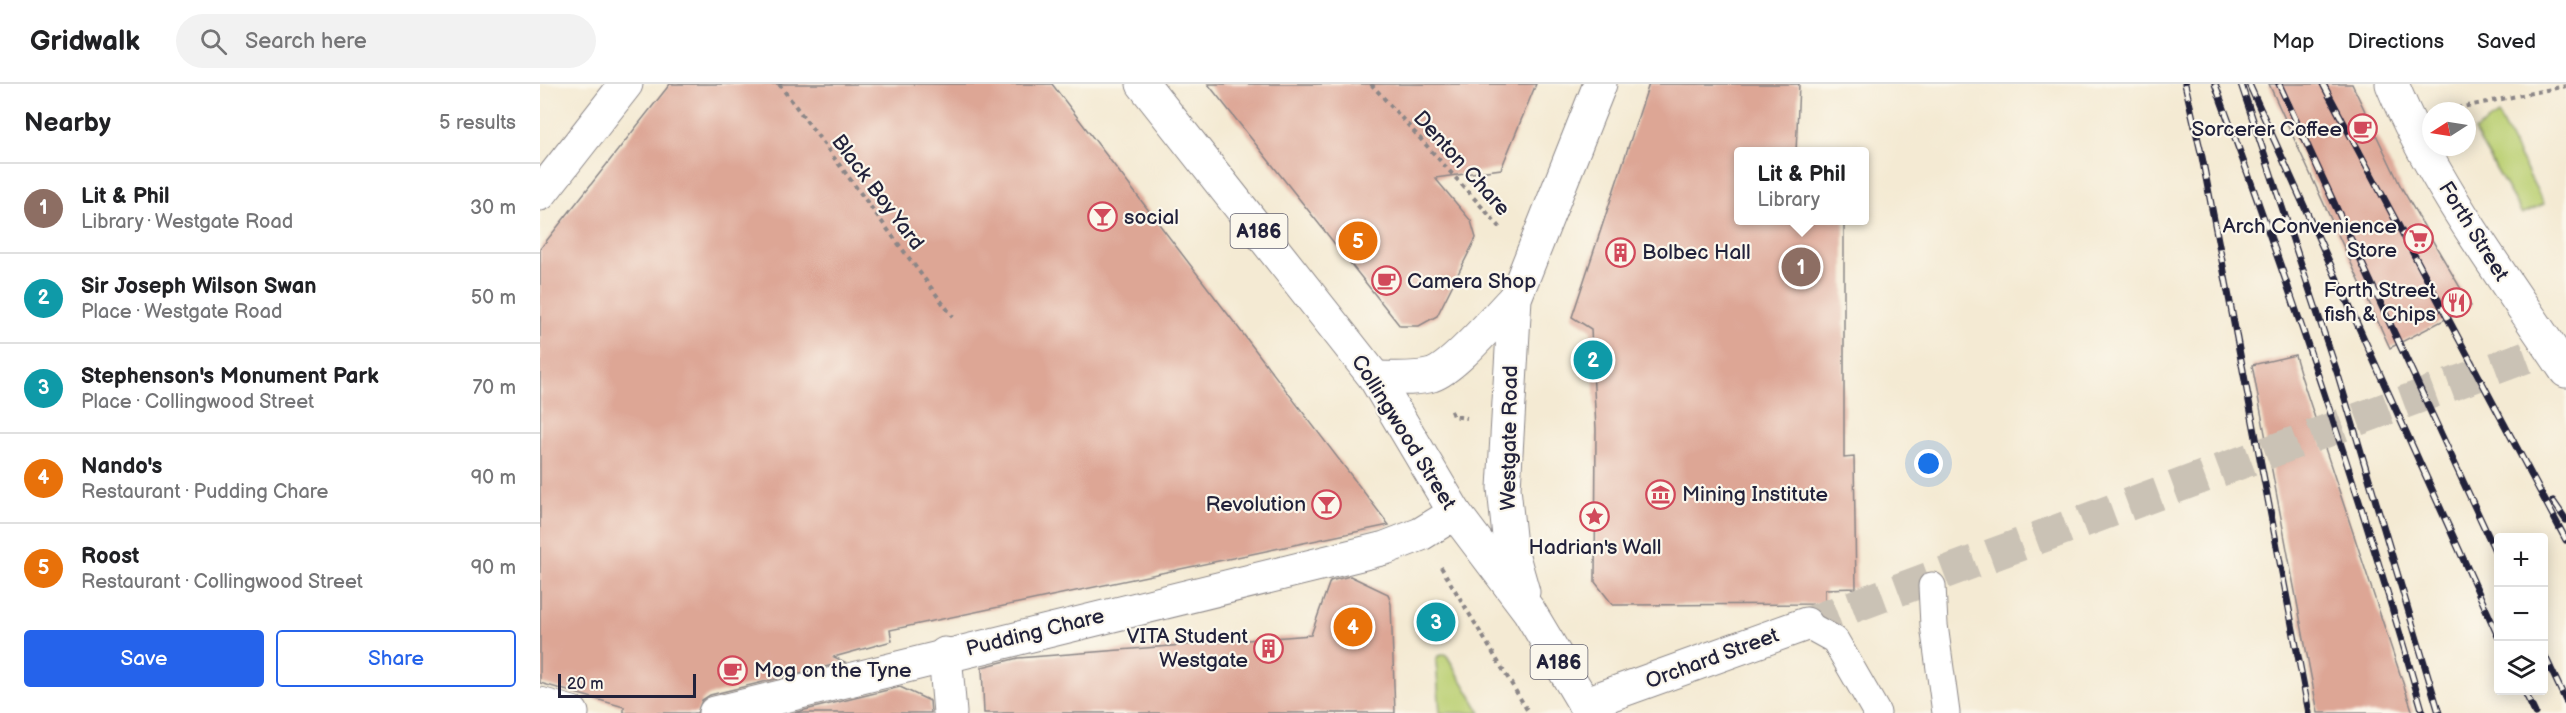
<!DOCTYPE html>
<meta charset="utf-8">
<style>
body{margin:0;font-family:"Balsamiq Sans",sans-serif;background:#f2f2f2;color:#202124}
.controls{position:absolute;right:18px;bottom:18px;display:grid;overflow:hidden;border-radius:6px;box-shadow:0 3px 15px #0003}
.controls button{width:54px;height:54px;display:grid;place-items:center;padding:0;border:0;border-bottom:2px solid #e0e0e0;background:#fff;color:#202124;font:30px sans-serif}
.compass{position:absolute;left:1882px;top:18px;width:54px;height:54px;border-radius:50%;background:#fff;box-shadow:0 3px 15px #0003;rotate:258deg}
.scale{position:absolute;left:18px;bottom:15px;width:138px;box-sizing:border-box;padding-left:6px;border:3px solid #22223b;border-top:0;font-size:16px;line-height:21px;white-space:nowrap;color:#22223b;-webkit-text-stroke:4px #fbf7ec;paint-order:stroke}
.you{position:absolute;left:1389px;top:380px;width:21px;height:21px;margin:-15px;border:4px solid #fff;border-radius:50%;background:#1a73e8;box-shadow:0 0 0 9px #1a73e833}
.badge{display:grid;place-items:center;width:39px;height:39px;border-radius:50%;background:#2563eb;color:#fff;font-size:20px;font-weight:700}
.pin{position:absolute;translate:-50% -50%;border:3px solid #fff;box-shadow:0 2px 6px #0006}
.popup{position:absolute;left:1194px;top:63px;width:135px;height:78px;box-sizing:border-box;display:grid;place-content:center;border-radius:6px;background:#fff;filter:drop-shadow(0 2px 4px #0005);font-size:20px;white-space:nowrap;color:#757577}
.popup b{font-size:22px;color:#202124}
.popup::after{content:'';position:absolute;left:50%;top:100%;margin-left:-12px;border:12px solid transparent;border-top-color:#fff}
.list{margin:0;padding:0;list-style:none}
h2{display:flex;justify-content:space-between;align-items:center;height:78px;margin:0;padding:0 24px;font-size:26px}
h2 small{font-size:20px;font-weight:400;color:#757577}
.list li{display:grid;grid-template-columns:39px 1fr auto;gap:18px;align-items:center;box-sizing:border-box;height:90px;padding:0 24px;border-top:2px solid #e0e0e0}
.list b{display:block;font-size:22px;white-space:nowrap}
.list p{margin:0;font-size:20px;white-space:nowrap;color:#757577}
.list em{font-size:20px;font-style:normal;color:#757577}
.actions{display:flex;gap:12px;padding:18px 24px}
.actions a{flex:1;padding:14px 0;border:2px solid #2563eb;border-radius:6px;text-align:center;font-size:21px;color:#2563eb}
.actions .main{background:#2563eb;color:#fff}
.icon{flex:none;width:33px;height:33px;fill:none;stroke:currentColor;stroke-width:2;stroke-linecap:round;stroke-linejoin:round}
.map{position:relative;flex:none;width:2026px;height:629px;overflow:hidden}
header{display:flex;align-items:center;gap:36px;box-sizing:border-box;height:84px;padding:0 30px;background:#fff;border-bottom:2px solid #e0e0e0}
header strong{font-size:28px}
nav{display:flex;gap:33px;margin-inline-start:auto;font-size:21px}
.search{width:420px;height:54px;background:#f2f2f2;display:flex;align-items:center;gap:15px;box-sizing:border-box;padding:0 21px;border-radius:33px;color:#757577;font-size:22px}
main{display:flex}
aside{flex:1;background:#fff}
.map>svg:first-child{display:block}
</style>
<header>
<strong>Gridwalk</strong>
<div class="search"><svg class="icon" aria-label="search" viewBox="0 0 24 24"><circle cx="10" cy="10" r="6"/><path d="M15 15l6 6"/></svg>Search here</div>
<nav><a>Map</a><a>Directions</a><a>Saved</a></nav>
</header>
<main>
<aside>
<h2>Nearby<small>5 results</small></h2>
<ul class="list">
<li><span class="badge" style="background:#8d6e63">1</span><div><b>Lit &amp; Phil</b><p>Library · Westgate Road</p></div><em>30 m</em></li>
<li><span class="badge" style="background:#0f9aa8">2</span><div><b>Sir Joseph Wilson Swan</b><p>Place · Westgate Road</p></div><em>50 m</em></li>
<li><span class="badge" style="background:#0f9aa8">3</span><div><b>Stephenson's Monument Park</b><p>Place · Collingwood Street</p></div><em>70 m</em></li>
<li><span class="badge" style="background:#e8710a">4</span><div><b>Nando's</b><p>Restaurant · Pudding Chare</p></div><em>90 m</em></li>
<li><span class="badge" style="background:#e8710a">5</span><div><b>Roost</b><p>Restaurant · Collingwood Street</p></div><em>90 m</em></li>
</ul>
<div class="actions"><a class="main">Save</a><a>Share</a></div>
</aside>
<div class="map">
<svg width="2026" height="629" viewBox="0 0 2026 629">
<rect width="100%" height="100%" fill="#fbf7ec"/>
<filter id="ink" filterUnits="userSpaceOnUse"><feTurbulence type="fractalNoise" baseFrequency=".0167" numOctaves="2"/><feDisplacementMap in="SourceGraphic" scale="12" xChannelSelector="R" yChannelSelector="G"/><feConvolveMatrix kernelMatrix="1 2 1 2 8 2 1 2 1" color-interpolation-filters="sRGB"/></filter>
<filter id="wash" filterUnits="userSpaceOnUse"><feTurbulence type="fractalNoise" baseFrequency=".008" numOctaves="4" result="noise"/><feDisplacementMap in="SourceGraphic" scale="24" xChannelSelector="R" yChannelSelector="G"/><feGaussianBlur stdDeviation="1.35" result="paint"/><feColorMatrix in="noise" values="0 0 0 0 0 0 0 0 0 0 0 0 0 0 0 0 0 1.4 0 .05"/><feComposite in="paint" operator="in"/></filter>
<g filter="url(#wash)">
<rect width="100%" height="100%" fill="#f4ead3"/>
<!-- green -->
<g fill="#bcd074" stroke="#6f7958" stroke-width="1.5">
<polygon points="1958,31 2004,120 1982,130 1934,47"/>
<polygon points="906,570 941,629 900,629 896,577 898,572"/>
</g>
<g id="blocks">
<!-- building -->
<g fill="#dda695">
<polygon points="130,0 512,0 849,441 350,546 352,557 294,573 305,578 170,611 162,616 157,629 84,629 84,623 0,599 0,165"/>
<polygon points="668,0 996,0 961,85 895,94 931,137 936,154 897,232 879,242 860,242"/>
<polygon points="1109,0 1259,0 1256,68 1198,68 1198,136 1304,136 1304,374 1314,373 1316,504 1285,505 1285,520 1073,521 1055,498 1056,345 1051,245 1032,233"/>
<polygon points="1729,0 1812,0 1861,103 1931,222 1850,264"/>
<polygon points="1755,271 1761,292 1873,629 1778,629 1712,281"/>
<polygon points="810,492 848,510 851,520 855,629 444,629 442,583 478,574 771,551 790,497"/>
<polygon points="360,603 390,617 391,629 253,629"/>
</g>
</g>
</g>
<g filter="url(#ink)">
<use href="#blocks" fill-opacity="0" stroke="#8b8687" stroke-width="1.5"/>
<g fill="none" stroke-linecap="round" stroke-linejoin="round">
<!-- minor-tunnel -->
<polyline stroke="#cac2b5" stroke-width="33" stroke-dasharray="33 16" stroke-linecap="butt" points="1266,540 2010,264"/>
<defs>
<g id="service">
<polyline points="1392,502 1394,541 1406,629"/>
<polyline points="1266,540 1295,556 1337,629"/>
</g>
<g id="minor">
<polyline points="405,570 410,629"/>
<polyline points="0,620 32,629"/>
<polyline points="1044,620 1266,540"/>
<polyline points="175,629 845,464 881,450 915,429"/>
</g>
<path id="tertiary" d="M1852,0c40,99 115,198 174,287"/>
<polyline id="secondary" points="0,110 86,0"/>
<g id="primary">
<polyline points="603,0 835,294 915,429 989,527 1050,629"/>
<path d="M835,294c19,0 39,2 57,-3 22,-7 65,-59 83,-77"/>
<polyline points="983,508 970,462 964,404 975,214 1060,0"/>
</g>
</defs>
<!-- service casing -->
<use href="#service" stroke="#8b8687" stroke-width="29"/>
<!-- minor casing -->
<use href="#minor" stroke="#8b8687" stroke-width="35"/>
<!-- tertiary casing -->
<use href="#tertiary" stroke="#8b8687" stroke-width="35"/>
<!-- secondary casing -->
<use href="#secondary" stroke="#8b8687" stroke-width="35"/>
<!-- primary casing -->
<use href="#primary" stroke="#8b8687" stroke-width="35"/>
<!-- path -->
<g stroke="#8b8687" stroke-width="4" stroke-dasharray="4.5 4.5" stroke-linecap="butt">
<polyline points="239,0 413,233"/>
<polyline points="831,0 960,143"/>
<polyline points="1908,26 2026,2"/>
<polyline points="911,327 913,332 927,334"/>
<polyline points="901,483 989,629"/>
</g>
<!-- service -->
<use href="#service" stroke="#fff" stroke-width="27"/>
<!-- minor -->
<use href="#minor" stroke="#fff" stroke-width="33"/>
<!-- tertiary -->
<use href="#tertiary" stroke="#fff" stroke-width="33"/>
<!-- secondary -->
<use href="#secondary" stroke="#fff" stroke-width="33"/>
<!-- primary -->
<use href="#primary" stroke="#fff" stroke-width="33"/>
<defs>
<g id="rail">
<polyline points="1645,0 1662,73 1769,629"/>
<path d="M1675,0c77,207 147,416 208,629"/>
<polyline points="1701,0 1798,291 1899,629"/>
<polyline points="1709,0 1958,552"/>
<polyline points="1739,0 1958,473"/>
<polyline points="1783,0 2026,456"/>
<polyline points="2013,417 2026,436"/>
<polyline points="2004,570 2026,617"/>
<polyline points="1984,606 1995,629"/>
</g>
</defs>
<!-- rail casing -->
<use href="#rail" stroke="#22223b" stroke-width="7"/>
<!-- rail -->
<use href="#rail" stroke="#fbf7ec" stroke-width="4.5" stroke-dasharray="14" stroke-linecap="butt"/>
</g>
</g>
<!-- icons -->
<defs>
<symbol id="cafe-ring" viewBox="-11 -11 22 22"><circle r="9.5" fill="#fbf7ec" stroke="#d1495b" stroke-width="1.5"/><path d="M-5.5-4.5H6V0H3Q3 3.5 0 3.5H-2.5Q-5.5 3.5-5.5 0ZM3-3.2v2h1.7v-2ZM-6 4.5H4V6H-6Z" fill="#d1495b"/></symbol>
<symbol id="bar-ring" viewBox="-11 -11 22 22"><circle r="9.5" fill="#fbf7ec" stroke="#d1495b" stroke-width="1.5"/><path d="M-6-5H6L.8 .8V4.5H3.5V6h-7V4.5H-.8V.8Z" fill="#d1495b"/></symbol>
<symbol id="supermarket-ring" viewBox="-11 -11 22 22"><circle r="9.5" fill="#fbf7ec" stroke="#d1495b" stroke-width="1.5"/><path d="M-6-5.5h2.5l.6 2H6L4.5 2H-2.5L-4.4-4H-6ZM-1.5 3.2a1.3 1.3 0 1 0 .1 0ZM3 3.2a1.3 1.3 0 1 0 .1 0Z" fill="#d1495b"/></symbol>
<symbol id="building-ring" viewBox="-11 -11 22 22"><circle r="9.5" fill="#fbf7ec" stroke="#d1495b" stroke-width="1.5"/><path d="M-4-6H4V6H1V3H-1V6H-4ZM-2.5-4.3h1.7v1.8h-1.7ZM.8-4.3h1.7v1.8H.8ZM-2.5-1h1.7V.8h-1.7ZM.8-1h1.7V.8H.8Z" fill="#d1495b"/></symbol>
<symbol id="restaurant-ring" viewBox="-11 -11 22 22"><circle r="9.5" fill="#fbf7ec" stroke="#d1495b" stroke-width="1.5"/><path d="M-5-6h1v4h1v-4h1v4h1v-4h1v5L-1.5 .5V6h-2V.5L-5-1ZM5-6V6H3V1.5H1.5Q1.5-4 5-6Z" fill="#d1495b"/></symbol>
<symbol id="museum-ring" viewBox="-11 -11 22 22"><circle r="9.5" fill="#fbf7ec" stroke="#d1495b" stroke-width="1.5"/><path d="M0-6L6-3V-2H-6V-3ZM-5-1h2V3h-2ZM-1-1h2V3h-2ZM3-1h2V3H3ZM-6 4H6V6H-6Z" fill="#d1495b"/></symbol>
<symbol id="sight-ring" viewBox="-11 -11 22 22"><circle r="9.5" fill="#fbf7ec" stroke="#d1495b" stroke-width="1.5"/><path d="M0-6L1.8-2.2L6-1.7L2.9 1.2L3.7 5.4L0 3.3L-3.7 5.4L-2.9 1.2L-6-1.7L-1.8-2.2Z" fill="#d1495b"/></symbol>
</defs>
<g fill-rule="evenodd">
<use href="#cafe-ring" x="1806" y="28" width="33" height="33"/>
<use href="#bar-ring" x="546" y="116" width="33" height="33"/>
<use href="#supermarket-ring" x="1862" y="138" width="33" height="33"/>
<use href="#building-ring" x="1064" y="152" width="33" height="33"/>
<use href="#cafe-ring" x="830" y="180" width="33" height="33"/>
<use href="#restaurant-ring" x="1900" y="202" width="33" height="33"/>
<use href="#museum-ring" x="1104" y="394" width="33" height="33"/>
<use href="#bar-ring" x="770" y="404" width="33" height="33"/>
<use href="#sight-ring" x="1038" y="416" width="33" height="33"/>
<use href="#building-ring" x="712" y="548" width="33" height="33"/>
<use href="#cafe-ring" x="176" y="570" width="33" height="33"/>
</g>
<g text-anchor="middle" stroke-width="4.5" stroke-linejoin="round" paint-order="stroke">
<!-- shield labels -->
<g fill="#fbf7ec" stroke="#636270" stroke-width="1.5">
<rect x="690.5" y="130" width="57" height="34" rx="4.5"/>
<rect x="990.5" y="561" width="57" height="34" rx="4.5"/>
</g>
<g font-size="20" font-weight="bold" fill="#22223b">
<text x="719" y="154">A186</text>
<text x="1019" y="585">A186</text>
</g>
<!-- poi labels -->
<g font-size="21" fill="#22223b" stroke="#fbf7ec" text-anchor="end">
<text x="1802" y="52">Sorcerer Coffee</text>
<text x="584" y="140" text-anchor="start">social</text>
<text x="1857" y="149">Arch Convenience<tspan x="1857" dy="24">Store</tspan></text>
<text x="1102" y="175" text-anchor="start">Bolbec Hall</text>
<text x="867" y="204" text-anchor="start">Camera Shop</text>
<text x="1896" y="213">Forth Street<tspan x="1896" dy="24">fish &amp; Chips</tspan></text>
<text x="1142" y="417" text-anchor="start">Mining Institute</text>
<text x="766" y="427">Revolution</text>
<text x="1055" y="470" text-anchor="middle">Hadrian's Wall</text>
<text x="708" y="559">VITA Student<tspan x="708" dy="24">Westgate</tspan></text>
<text x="214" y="593" text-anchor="start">Mog on the Tyne</text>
</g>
<!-- street labels -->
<g font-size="21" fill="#22223b" stroke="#fbf7ec">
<text transform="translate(922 79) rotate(48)" y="7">Denton Chare</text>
<text transform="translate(338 108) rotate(53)" y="7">Black Boy Yard</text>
<text transform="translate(1934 147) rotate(58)" y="7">Forth Street</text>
<text transform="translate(864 348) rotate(58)" y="7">Collingwood Street</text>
<text transform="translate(969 354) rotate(-89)" y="7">Westgate Road</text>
<text transform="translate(495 548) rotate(-14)" y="7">Pudding Chare</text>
<text transform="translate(1172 574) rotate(-20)" y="7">Orchard Street</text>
</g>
</g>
</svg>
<div class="controls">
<button>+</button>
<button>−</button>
<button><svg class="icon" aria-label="layers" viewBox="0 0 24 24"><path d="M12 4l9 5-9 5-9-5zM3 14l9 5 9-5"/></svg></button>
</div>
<svg class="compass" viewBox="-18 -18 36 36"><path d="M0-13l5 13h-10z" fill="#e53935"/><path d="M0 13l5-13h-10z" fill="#757577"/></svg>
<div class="scale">20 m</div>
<div class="you"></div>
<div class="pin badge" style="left:1261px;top:183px;background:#8d6e63">1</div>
<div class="popup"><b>Lit &amp; Phil</b>Library</div>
<div class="pin badge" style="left:1053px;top:276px;background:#0f9aa8">2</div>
<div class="pin badge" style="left:896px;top:538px;background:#0f9aa8">3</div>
<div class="pin badge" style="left:813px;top:543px;background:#e8710a">4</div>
<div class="pin badge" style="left:818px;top:157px;background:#e8710a">5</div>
</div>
</main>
